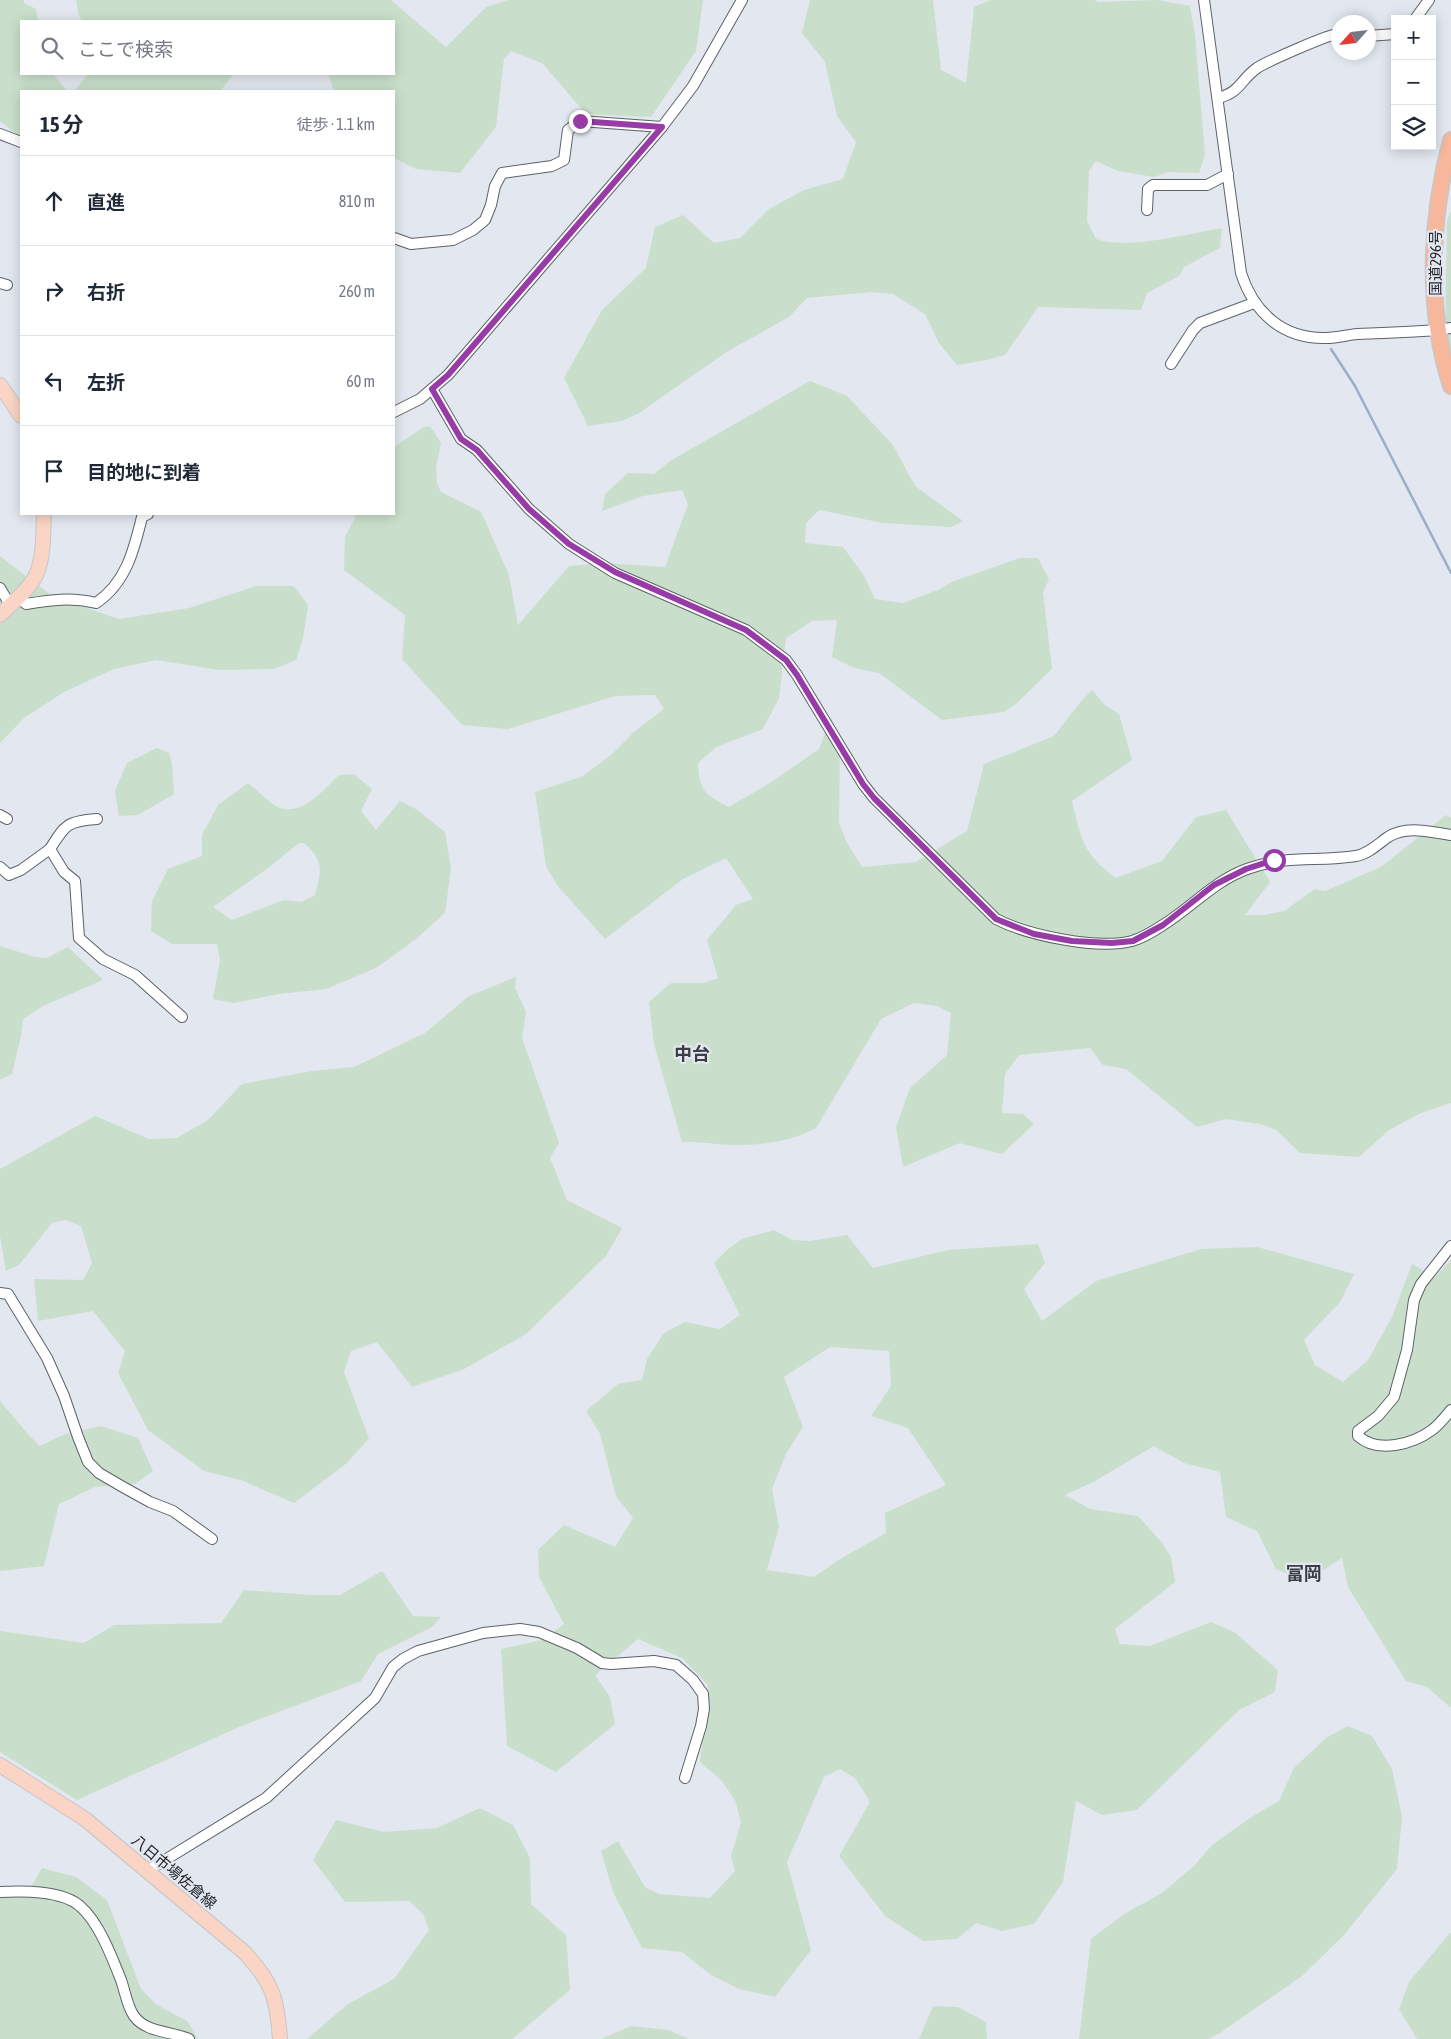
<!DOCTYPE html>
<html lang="ja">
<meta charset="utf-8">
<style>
body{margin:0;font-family:"Asap Condensed","Noto Sans JP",sans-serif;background:#f6f6f7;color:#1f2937}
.controls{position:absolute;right:15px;top:15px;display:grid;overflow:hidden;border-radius:0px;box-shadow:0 2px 12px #0003}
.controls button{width:45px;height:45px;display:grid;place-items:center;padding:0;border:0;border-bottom:1px solid #e0e1e3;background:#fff;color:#1f2937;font:25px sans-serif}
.compass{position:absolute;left:1331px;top:15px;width:45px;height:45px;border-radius:50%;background:#fff;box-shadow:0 2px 12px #0003;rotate:243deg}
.stop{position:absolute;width:15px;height:15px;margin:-11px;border:4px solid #973ca7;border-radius:50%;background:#fff}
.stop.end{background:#973ca7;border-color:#fff;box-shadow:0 1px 5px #0008}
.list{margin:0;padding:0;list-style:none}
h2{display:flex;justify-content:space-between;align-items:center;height:65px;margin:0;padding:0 20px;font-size:21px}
h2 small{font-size:16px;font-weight:400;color:#747a83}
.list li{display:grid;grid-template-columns:32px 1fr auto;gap:15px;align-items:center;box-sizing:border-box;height:90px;padding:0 20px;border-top:1px solid #e0e1e3}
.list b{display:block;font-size:19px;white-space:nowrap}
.list em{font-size:16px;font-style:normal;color:#747a83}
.icon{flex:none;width:28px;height:28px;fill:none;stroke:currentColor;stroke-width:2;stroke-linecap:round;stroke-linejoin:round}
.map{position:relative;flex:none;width:1451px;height:2039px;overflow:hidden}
.search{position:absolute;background:#fff;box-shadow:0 2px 12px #0003;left:20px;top:20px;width:375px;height:55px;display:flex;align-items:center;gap:12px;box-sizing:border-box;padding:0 18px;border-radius:0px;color:#747a83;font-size:19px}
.panel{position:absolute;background:#fff;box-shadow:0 2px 12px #0003;left:20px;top:90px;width:375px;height:425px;border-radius:0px}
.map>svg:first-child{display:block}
</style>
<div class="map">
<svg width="1451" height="2039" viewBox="0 0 1451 2039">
<rect width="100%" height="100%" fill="#e2e7f0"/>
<!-- green -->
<g fill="#c9dfcb" fill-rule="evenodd">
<polygon points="0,0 24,0 24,3 36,9 38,21 21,21 21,74 53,74 67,91 21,91 21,138 0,121"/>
<polygon points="76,0 393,0 392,1 446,47 486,7 508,0 703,0 696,51 651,117 586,114 542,63 511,51 504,59 496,127 460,173 416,169 394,158 394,91 334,91 328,74 394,74 394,21 82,21 78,12"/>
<path d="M810,0h123l8,70 25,13 8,-76 16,-7h105l3,2 59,-2 33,6 5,29 10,120 -6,18 -31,-1 -14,5 -36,-6 -22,-10 -7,10 -2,50 9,18c35,11 89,-5 126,-11l-2,20 -36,19 -5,9 -32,17 -6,17 -103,-3 -33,48 -18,5 -30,5 -18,-22 -14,-29 -32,-20 -21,-2 -65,6 -18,19 -61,34 -89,62 -17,8 -34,5 -24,-48 38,-68 44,-42 9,-41 28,-12 31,28 26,-5 29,-29 35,-19 39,-11 13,-37 -19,-26 -12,-54 -23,-29z"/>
<polygon points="88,74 234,74 220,91 74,91"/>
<polygon points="1451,211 1451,360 1445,337 1447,221"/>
<path d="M810,381l37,15 46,49 22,41 48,35 -12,6 -68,-4 -64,-13 -13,13 -1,20 38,4 21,29 11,23 28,4 35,-13 16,-9 66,-23h18l11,21 -6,13 9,77 -35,34 -13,9 -62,8 -63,-47 -25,-5 -22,-11 5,-37 -25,1 -26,17 -7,60 -16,31 -47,18 -18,16c1,27 7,32 31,44l41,-24 49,-34 12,-31 9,22 -1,83 8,20 15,24 54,-5 51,-31 17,-67 70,-28 28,-36 10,-10 13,15 14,9 13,46 -60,41c9,38 11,53 44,77l46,-17 34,-44 30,-7 44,72 -25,33h19l20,-4 31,-22 10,2 56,-24 65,-52 5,3v285l-30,10 -32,17 -30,27 -59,-4 -24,-23 -16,-6 -34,-5 -29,8 -71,-58 -23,-4 -13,-17 -71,7 -14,19 -3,39 21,1 11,10 -32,30 -42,-11 -57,24 -7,-40 14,-39 37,-33 4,-42 -14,-7 -23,-3 -33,16 -65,109c-25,14 -55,17 -83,17 -18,0 -34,-4 -51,-3l-28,-98 -5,-42 22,-19h33l14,-5 -11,-38 29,-35 17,-6 -27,-41 -43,21 -78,60 -48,-54 -11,-19 -11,-74 48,-16 29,-22 23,-23 29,-22 -9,-14 -40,1 -107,33 -46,-4 -60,-66 3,-44 -61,-45 1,-33 12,-23h37v-67l30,-20 6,-1 11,17 -5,25 1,15 4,9 40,20 28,63 9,50 51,-59 36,-3 60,4 23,-63 -6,-14 -39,6 -41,15 3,-17 23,-21 26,1 16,-13z"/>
<polygon points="0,556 52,596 119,619 189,608 256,586 294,586 308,605 303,638 296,660 274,669 219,670 156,660 114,669 64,692 24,718 0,743"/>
<polygon points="157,748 169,753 172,764 174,794 138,815 119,816 115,791 127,763"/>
<path d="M354,774l18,15 -11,22 15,19 24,-29 16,8 29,23 6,37 -6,44 -29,26 -40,29 -50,21 -47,5 -45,9 -21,-4 7,-39 -3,-16h-45l-21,-13 1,-30 16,-32 34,-13v-21l16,-30 30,-22c8,6 23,22 32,25 24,7 43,-18 59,-33zM299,843h5c21,18 17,28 11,52l-14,7 -17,-2 -52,20 -19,-13 55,-39z"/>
<polygon points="0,946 35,957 47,958 68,947 103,980 43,1006 23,1019 21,1036 12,1074 0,1080"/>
<polygon points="516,977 515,988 526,1012 522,1038 559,1143 550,1158 567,1200 622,1228 606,1256 526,1334 464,1369 412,1387 377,1342 351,1351 344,1372 369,1438 347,1463 294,1503 241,1480 204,1471 148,1430 118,1373 125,1351 93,1311 38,1321 34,1279 83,1280 92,1263 81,1226 66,1220 52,1223 19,1265 6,1271 0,1236 0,1169 95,1116 149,1139 177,1138 208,1120 242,1084 312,1071 354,1067 425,1033 469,996"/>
<path d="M774,1230l18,10 18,1 37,-6 26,33 75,-18 90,-6 7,19 -21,26 18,32 54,-40 105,-32 56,-2 97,27 -14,28 -36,38 11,25 28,17 25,-22 24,-43 20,-53 23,13 16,-17v448l-24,-21 -21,-6 -58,-94 -6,-29 -36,23 -30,-12 -19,-38 -31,-14 -6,-45 -36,-9 -30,-17 -59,35 -30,14 25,14 48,7 24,27 9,14 4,25 -60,47 5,15 30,2 61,-24 23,10 44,38 -3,22 -36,18 -102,100 -35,5 -26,-14 -13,81 -29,42 -32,7 -26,-8 -19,16 -34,2 -38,-25 -46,-60 31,-54 -14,-23 -16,-10 -16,8 -37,85 24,88 -36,47 -36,-8 -28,-14 -29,-23 -40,-4 -29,-56 -12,-41 17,-10 27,46 14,7 51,4 25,-27 -4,-15 10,-34 -6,-22 -14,-20 -21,-18 8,-77 -26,-27 -44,-19 -43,36 15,22 5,27 -59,48 -49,-26 -6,-97 41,-9 22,-16 -25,-47 -1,-27 26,-25 51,22 18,-29 -17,-22 -16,-62 -14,-23 32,-27 24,-4 5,-21 17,-26 21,-11 35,7 20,-14 -26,-52 14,-14 14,-10zM830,1347l59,4 2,35 -20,30 37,12 38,57 -61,28 1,20 -46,26 -26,18 -47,-7 12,-43 -7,-38 14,-35 17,-27 -19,-50z"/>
<polygon points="0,1401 27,1433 40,1446 65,1434 101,1426 138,1438 153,1471 135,1484 95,1487 59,1504 44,1566 0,1571"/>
<polygon points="382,1571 413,1616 441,1617 432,1627 378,1654 361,1681 239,1727 77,1800 0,1752 0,1631 84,1643 114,1625 221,1623 244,1590 311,1595 340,1595"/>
<polygon points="1348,1726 1372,1736 1392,1769 1402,1817 1397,1869 1344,1935 1302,1976 1220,2033 1208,2039 1079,2039 1091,1939 1124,1914 1162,1893 1194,1866 1212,1845 1250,1818 1279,1801 1294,1768 1327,1737"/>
<polygon points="480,1808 513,1825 530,1858 531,1904 566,1935 570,1990 512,2039 307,2039 348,2004 394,1979 429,1930 423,1914 409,1901 345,1902 313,1860 336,1820 384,1832 437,1828"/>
<polygon points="42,1868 76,1877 107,1900 141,1989 157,2005 187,2021 198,2039 0,2039 0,1898 26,1896"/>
<polygon points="1451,1932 1451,2039 1417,2039 1399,2009 1409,1982"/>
<polygon points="933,2006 958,2007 986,2022 987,2039 919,2039"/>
<polygon points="631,2026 668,2030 689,2039 601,2039"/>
</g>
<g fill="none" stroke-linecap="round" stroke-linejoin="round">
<!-- stream -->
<polyline stroke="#9cadc9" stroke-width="2.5" points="1331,349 1355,386 1451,573"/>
<defs>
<g id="minor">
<path d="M1204,0l37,273c13,40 42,66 85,65 11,0 21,-3 31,-4 27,-1 54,-2 81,-4l13,-2"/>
<polyline points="1415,19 1429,0"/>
<polyline points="1368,36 1395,34"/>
<path d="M1218,98c23,-6 22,-18 39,-30 9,-6 72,-34 81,-34"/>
<polyline points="0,134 21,142"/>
<polyline points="1147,210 1148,189 1153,185 1207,185 1228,174"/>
<polyline points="394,238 411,244 453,240 473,230 485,220 491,205 495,186 502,173 552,166 564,160 568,130 580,121 662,127"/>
<polyline points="0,283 7,285"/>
<polyline points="1171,364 1193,330 1200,323 1254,303"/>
<path d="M432,389l29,50 16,11 52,59 40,35 46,29 131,57 40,30 11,15 66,109 11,14 122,121c31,16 101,31 136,22 10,-3 22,-10 31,-16 29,-18 51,-44 84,-56 37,-14 72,-7 109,-13 12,-2 22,-12 32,-19 19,-12 42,-5 63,-2"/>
<polyline points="394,412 420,399 448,375 662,127 693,86 742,0"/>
<polyline points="0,588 10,605"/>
<path d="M18,597l8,7c25,-4 45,-7 70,-1 30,-20 38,-53 46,-86l6,-3"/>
<polyline points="0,815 7,819"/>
<path d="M50,849c15,-24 17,-28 47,-30"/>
<polyline points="0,867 9,875 21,870 50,849 64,872 75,881 79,938 103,959 135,975 182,1017"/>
<path d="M1451,1246l-30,38 -7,16 -7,50 -13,47 -16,19 -20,15v5c20,18 55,8 74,-6 7,-5 13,-13 19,-20"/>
<polyline points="0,1293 8,1294 47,1358 64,1396 78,1437 88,1462 99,1473 123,1487 150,1502 173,1511 212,1539"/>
<polyline points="147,1871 266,1798 375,1698 393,1667 403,1659 418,1651 483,1633 520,1629 539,1632 577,1648 602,1663 611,1664 654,1661 676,1665 693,1680 703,1694 704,1709 701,1726 685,1778"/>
<path d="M0,1892c23,-1 63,-2 81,15 18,16 31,50 40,73 4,11 6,26 13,36 12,17 38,15 55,23"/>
</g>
<g id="major">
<polyline points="0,385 21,416"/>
<path d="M0,615c12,-12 30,-26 37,-42 7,-18 6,-40 7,-59"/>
<path d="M0,1765l85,54 159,133c29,31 33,46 36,87"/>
</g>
<path id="highway" d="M1451,140c-21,79 -25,168 0,246"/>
</defs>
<!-- minor casing -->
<use href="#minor" stroke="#5d6269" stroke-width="12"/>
<!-- major casing -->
<use href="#major" stroke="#c6c7c8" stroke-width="16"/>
<!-- highway casing -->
<use href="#highway" stroke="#c6c7c8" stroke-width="18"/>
<!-- minor -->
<use href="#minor" stroke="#fff" stroke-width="10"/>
<!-- major -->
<use href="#major" stroke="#fad4c4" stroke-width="14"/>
<!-- highway -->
<use href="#highway" stroke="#f6b79c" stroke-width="15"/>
</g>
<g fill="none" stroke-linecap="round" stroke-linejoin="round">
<!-- route -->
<polyline stroke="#973ca7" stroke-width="6" points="580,121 662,127 448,375 432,389 461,439 477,450 529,509 569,544 615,572 746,630 786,660 797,675 863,784 874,798 996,919 1034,934 1072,941 1112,943 1133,941 1163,925 1214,885 1246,869 1274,860"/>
</g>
<g text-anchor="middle" stroke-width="4.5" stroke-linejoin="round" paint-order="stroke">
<!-- street labels -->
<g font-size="15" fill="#24262a" stroke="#e2e7f0">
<text transform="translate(1436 263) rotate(-90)" y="5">国道296号</text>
<text transform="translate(174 1872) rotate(40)" y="5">八日市場佐倉線</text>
</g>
<!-- quarter labels -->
<g font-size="18" font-weight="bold" fill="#3a3e45" stroke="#e2e7f0">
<text x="692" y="1060">中台</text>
<text x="1304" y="1580">富岡</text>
</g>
</g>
</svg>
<div class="controls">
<button>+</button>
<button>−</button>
<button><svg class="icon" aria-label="layers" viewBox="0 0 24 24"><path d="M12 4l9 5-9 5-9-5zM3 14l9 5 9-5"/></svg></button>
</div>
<svg class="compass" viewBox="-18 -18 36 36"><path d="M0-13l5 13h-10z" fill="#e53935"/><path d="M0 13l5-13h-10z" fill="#747a83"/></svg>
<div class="stop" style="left:1274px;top:860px"></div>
<div class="stop end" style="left:580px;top:121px"></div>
<div class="search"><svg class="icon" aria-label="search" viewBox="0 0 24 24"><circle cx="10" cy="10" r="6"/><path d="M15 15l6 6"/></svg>ここで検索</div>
<section class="panel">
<h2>15 分<small>徒歩 · 1.1 km</small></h2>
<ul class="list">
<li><svg class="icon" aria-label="ahead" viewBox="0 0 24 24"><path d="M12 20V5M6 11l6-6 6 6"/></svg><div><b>直進</b></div><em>810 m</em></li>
<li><svg class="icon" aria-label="right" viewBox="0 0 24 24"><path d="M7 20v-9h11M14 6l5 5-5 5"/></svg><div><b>右折</b></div><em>260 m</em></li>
<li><svg class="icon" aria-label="left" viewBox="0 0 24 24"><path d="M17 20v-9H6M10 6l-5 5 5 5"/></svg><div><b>左折</b></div><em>60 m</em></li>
<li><svg class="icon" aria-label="arrive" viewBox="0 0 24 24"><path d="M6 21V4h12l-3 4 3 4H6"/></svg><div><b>目的地に到着</b></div></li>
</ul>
</section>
</div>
